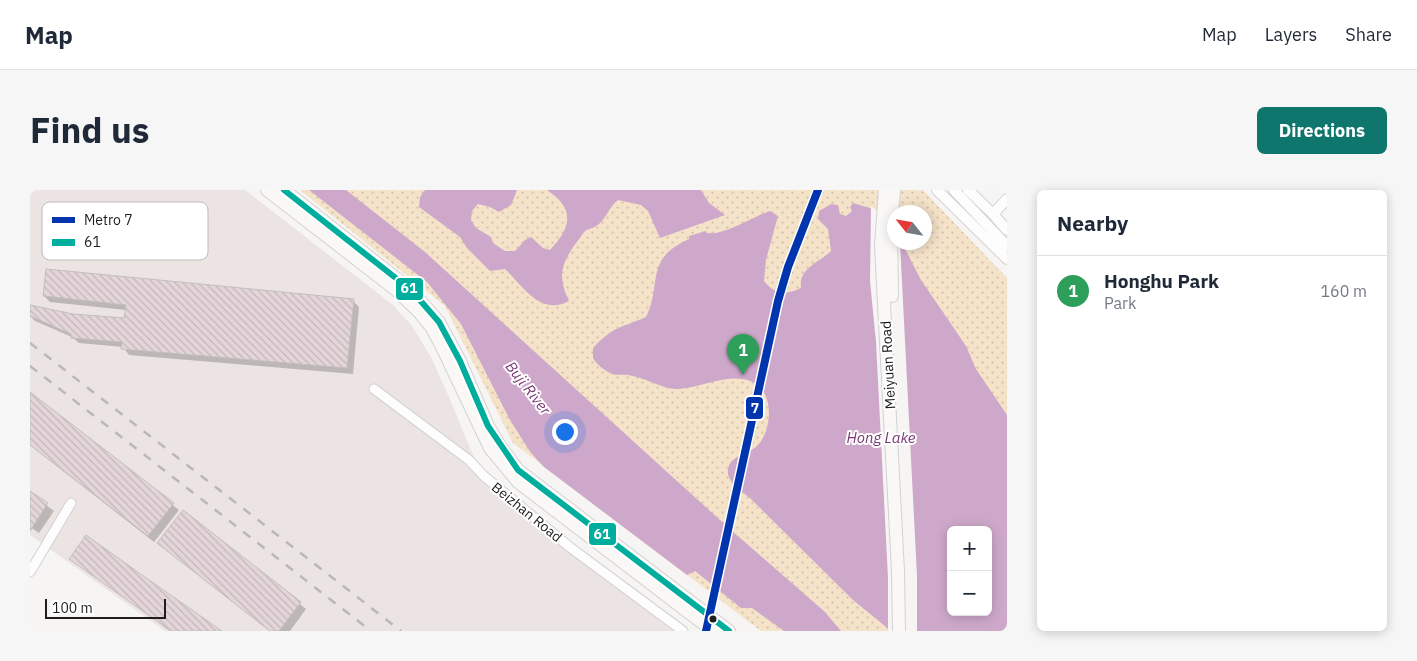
<!DOCTYPE html>
<meta charset="utf-8">
<style>
body{margin:0;font-family:"IBM Plex Sans",sans-serif;background:#f6f6f7;color:#1f2937}
.controls{position:absolute;right:15px;bottom:15px;display:grid;overflow:hidden;border-radius:8px;box-shadow:0 2px 12px #0003}
.controls button{width:45px;height:45px;display:grid;place-items:center;padding:0;border:0;border-bottom:1px solid #e0e1e3;background:#fff;color:#1f2937;font:25px sans-serif}
.compass{position:absolute;left:857px;top:15px;width:45px;height:45px;border-radius:50%;background:#fff;box-shadow:0 2px 12px #0003;rotate:301deg}
.scale{position:absolute;left:15px;bottom:12px;width:121px;box-sizing:border-box;padding-left:5px;border:2px solid #1e1c1c;border-top:0;font-size:14px;line-height:18px;white-space:nowrap;color:#1e1c1c;-webkit-text-stroke:4px #fff;paint-order:stroke}
.you{position:absolute;left:534px;top:241px;width:18px;height:18px;margin:-12px;border:4px solid #fff;border-radius:50%;background:#1a73e8;box-shadow:0 0 0 8px #1a73e833}
.badge{display:grid;place-items:center;width:32px;height:32px;border-radius:50%;background:#0f766e;color:#fff;font-size:16px;font-weight:700}
.pin{position:absolute;translate:-50% -41px;filter:drop-shadow(0 1px 2px #0008)}
.pin::after{content:'';position:absolute;top:26px;width:18px;height:15px;background:inherit;clip-path:polygon(0 0,100% 0,50% 100%)}
.list{margin:0;padding:0;list-style:none}
h2{display:flex;justify-content:space-between;align-items:center;height:65px;margin:0;padding:0 20px;font-size:21px}
h2 small{font-size:16px;font-weight:400;color:#747a83}
.list li{display:grid;grid-template-columns:32px 1fr auto;gap:15px;align-items:center;box-sizing:border-box;height:70px;padding:0 20px;border-top:1px solid #e0e1e3}
.list b{display:block;font-size:19px;white-space:nowrap}
.list p{margin:0;font-size:16px;white-space:nowrap;color:#747a83}
.list em{font-size:16px;font-style:normal;color:#747a83}
.map{position:relative;flex:none;width:977px;height:441px;overflow:hidden;border-radius:8px}
header{display:flex;align-items:center;gap:30px;box-sizing:border-box;height:70px;padding:0 25px;background:#fff;border-bottom:1px solid #e0e1e3}
header strong{font-size:24px}
nav{display:flex;gap:28px;margin-inline-start:auto;font-size:18px}
.intro{display:flex;align-items:center;justify-content:space-between;box-sizing:border-box;height:120px;padding:0 30px}
h1{margin:0;font-size:35px}
.button{padding:12px 22px;border-radius:8px;background:#0f766e;color:#fff;font-size:18px;font-weight:700}
main{display:flex;gap:30px;padding:0 30px}
aside{flex:1;background:#fff;border-radius:8px;box-shadow:0 2px 12px #0003}
.map>svg:first-child{display:block}
</style>
<header>
<strong>Map</strong>
<nav><a>Map</a><a>Layers</a><a>Share</a></nav>
</header>
<div class="intro"><h1>Find us</h1><a class="button">Directions</a></div>
<main>
<div class="map">
<svg width="977" height="441" viewBox="0 0 977 441">
<defs>
<pattern id="park-dots" width="8" height="8" patternUnits="userSpaceOnUse" patternTransform="scale(1.25)"><rect width="8" height="8" fill="#f5e3c9"/><path d="M2 2h.1M6 6h.1" fill="none" stroke="#d2c2ac" stroke-width="1.8" stroke-linecap="round"/></pattern>
<pattern id="building-back-hatch" width="6" height="6" patternUnits="userSpaceOnUse" patternTransform="scale(1.25)"><rect width="6" height="6" fill="#e4d5d9"/><path d="M-1 5l2 2M0 0l6 6M5-1l2 2" fill="none" stroke="#c3b6ba"/></pattern>
</defs>
<rect width="100%" height="100%" fill="#f7f4f4"/>
<!-- built -->
<polygon fill="#ece4e3" points="0,0 215,0 363,115 382,136 401,167 418,205 453,289 645,441 135,441 0,345"/>
<!-- park -->
<path fill="url(#park-dots)" fill-rule="evenodd" d="M270,0h623l84,88v353h-246l-248,-188 -68,-137zM864,22h30v30h-30zM921,340h37v82h-37z"/>
<!-- water -->
<g fill="#cea8ca" fill-rule="evenodd">
<polygon points="279,0 316,0 395,62 701,340 795,422 811,441 754,441 722,418 711,418 665,381 657,385 514,277 501,263 480,230 431,134 397,92"/>
<path d="M395,0h92l-6,15 -12,7 -9,-5 -12,-3 -6,7 -1,9 5,8 15,9 2,6 12,8h10l10,-11 6,-3 12,11 7,2c23,-24 24,-42 -3,-60h154l8,13 16,12 -65,23 -12,-27 -7,-6 -23,-5c-9,7 -11,17 -19,24 -4,4 -9,4 -14,7 -3,3 -6,9 -9,12 -16,22 -18,34 -7,58 -29,15 -45,-14 -64,-32l-15,2 -23,-23 -7,-11 -41,-30 1,-10z"/>
<path d="M823,13l20,6 21,33 8,1 19,37 45,66 10,23 31,46v216h-116l-38,-31 -103,-102c-9,-7 -24,-16 -22,-29 2,-13 20,-15 29,-23 16,-15 18,-57 -7,-65 -23,-8 -47,6 -71,8 -16,1 -34,-12 -51,-14 -6,-1 -13,1 -18,-2 -6,-3 -14,-9 -17,-15v-10c20,-22 28,-20 53,-31 17,-34 -3,-57 43,-78v-3l17,-5 1,2c17,3 45,-16 63,-22l8,5 -12,44 -2,21c11,14 22,14 37,7 -3,-20 19,-26 30,-37l-3,-22 -10,-10 1,-8 12,-7 7,1 2,9 6,2 6,-5 -2,-4zM921,340h37v82h-37z"/>
</g>
<!-- pier -->
<polygon fill="#f7f4f4" points="841,16 864,36 864,52 870,53 887,386 887,441 858,441 858,388 846,152 840,91"/>
<!-- shadow -->
<g fill="#0003">
<polygon points="14,106 323,111 329,117 323,184 99,165 93,157 49,153 42,147 5,131 0,126 0,117 43,126 95,130 96,120 20,112"/>
<polygon points="0,204 149,320 124,352 0,255"/>
<polygon points="0,303 24,321 9,343 0,337"/>
<polygon points="153,322 276,419 260,441 240,441 135,359"/>
<polygon points="41,369 190,441 140,441"/>
</g>
<!-- building -->
<g fill="url(#building-back-hatch)" stroke="#c1bfbf">
<polygon points="16,79 324,109 317,178 91,159 92,152 41,148 41,144 0,126 0,115 43,124 94,128 96,115 13,106"/>
<polygon points="0,202 144,313 118,346 0,255"/>
<polygon points="0,301 18,313 0,341"/>
<polygon points="153,320 271,412 249,441 240,441 127,353"/>
<polygon points="56,345 112,385 192,441 141,441 39,369"/>
</g>
<g fill="none" stroke-linecap="round" stroke-linejoin="round">
<defs>
<g id="minor">
<polyline points="344,199 439,270 454,286 541,358 653,441"/>
<polyline points="0,382 41,313"/>
</g>
<g id="tertiary">
<polyline points="907,0 977,69"/>
<polyline points="924,0 977,56"/>
<polyline points="938,0 963,24"/>
<polyline points="977,9 963,24 977,40"/>
</g>
<g id="secondary">
<polyline points="237,0 365,99 389,122 402,138 412,157 460,258 488,292 683,441"/>
<polyline points="254,0 381,100 409,132 430,171 458,236 470,256 488,280 699,441"/>
<polyline points="855,0 851,56 868,381 869,441"/>
<polyline points="862,106 861,36 864,0"/>
</g>
</defs>
<!-- minor casing -->
<use href="#minor" stroke="#d3d1d1" stroke-width="11"/>
<!-- tertiary casing -->
<use href="#tertiary" stroke="#d3d1d1" stroke-width="12"/>
<!-- secondary casing -->
<use href="#secondary" stroke="#d3d1d1" stroke-width="14"/>
<!-- minor -->
<use href="#minor" stroke="#fefdfd" stroke-width="9"/>
<!-- tertiary -->
<use href="#tertiary" stroke="#fefdfd" stroke-width="10"/>
<!-- secondary -->
<use href="#secondary" stroke="#faf8f7" stroke-width="12"/>
<!-- rail -->
<g stroke="#b9b8b8" stroke-width="2.5" stroke-dasharray="9 9" stroke-linecap="butt">
<polyline points="0,153 371,441"/>
<polyline points="0,176 341,441"/>
</g>
<defs>
<polyline id="bus-1" points="254,0 381,100 409,132 430,171 458,236 488,280 699,441"/>
</defs>
<!-- bus-1 casing -->
<use href="#bus-1" stroke="#fff" stroke-width="10"/>
<!-- bus-1 -->
<use href="#bus-1" stroke="#01ad9c" stroke-width="6"/>
<defs>
<polyline id="metro-1" points="676,441 748,111 758,77 788,0"/>
</defs>
<!-- metro-1 casing -->
<use href="#metro-1" stroke="#fff" stroke-width="11"/>
<!-- metro-1 -->
<use href="#metro-1" stroke="#0035ad" stroke-width="8"/>
</g>
<!-- markers -->
<circle fill="#1e1c1c" stroke="#fff" stroke-width="2" cx="683" cy="429" r="4.5"/>
<g text-anchor="middle" stroke-width="4" stroke-linejoin="round" paint-order="stroke">
<!-- street labels -->
<g font-size="14" fill="#1e1c1c" stroke="#fff">
<text transform="translate(858 175) rotate(-93)" y="5">Meiyuan Road</text>
<text transform="translate(497 322) rotate(39)" y="5">Beizhan Road</text>
</g>
<!-- water labels -->
<g font-size="15" font-style="italic" fill="#783775" stroke="#fff">
<text transform="translate(498 198) rotate(52)" y="5">Buji River</text>
<text x="851" y="253">Hong Lake</text>
</g>
</g>
<!-- legend -->
<rect x="12" y="12" width="166" height="58" rx="8" fill="#fff" stroke="#bcbbbb" stroke-width="1"/>
<rect x="22" y="27" width="23" height="6" fill="#0035ad"/>
<rect x="22" y="49" width="23" height="7" fill="#01ad9c"/>
<g font-size="14" fill="#1e1c1c">
<text x="54" y="35">Metro 7</text>
<text x="54" y="57">61</text>
</g>
<g stroke="#fff" stroke-width="2">
<rect x="365" y="87" width="29" height="24" rx="5" fill="#01ad9c"/>
<rect x="715" y="206" width="19" height="24" rx="5" fill="#0035ad"/>
<rect x="558" y="332" width="29" height="24" rx="5" fill="#01ad9c"/>
</g>
<g font-size="14" text-anchor="middle" font-weight="bold" fill="#fff">
<text x="379" y="103">61</text>
<text x="725" y="223">7</text>
<text x="572" y="349">61</text>
</g>
</svg>
<div class="controls">
<button>+</button>
<button>−</button>
</div>
<svg class="compass" viewBox="-18 -18 36 36"><path d="M0-13l5 13h-10z" fill="#e53935"/><path d="M0 13l5-13h-10z" fill="#747a83"/></svg>
<div class="scale">100 m</div>
<div class="you"></div>
<div class="pin badge" style="left:713px;top:185px;background:#2e9e5b">1</div>
</div>
<aside>
<h2>Nearby<small></small></h2>
<ul class="list">
<li><span class="badge" style="background:#2e9e5b">1</span><div><b>Honghu Park</b><p>Park</p></div><em>160 m</em></li>
</ul>
</aside>
</main>
